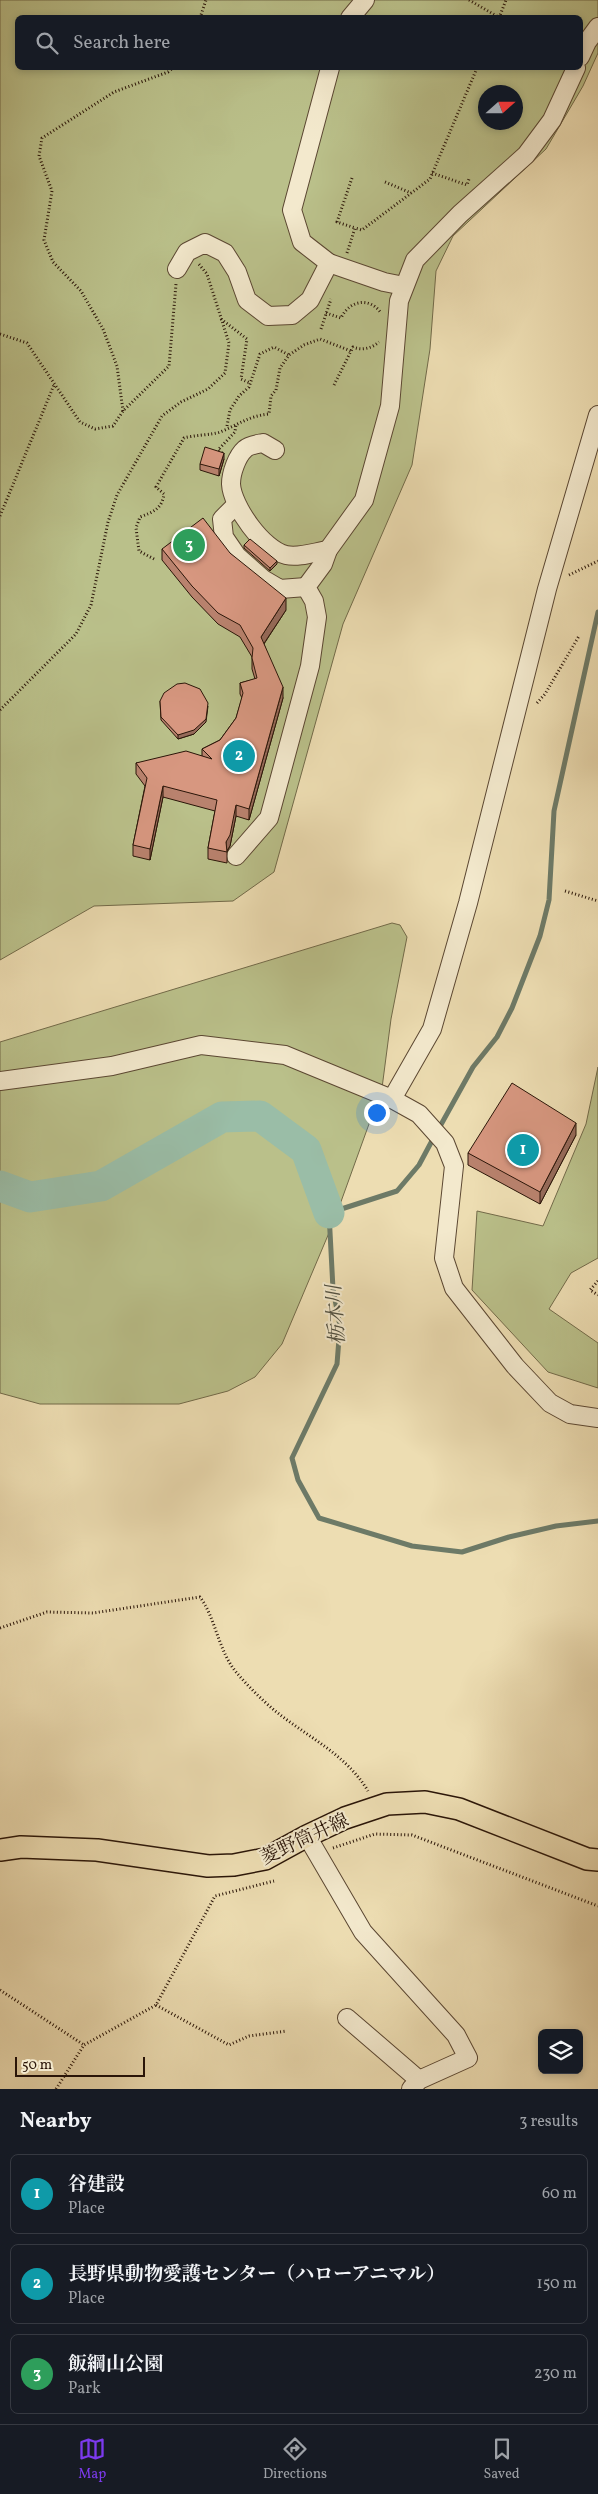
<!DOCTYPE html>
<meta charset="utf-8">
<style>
body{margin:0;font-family:Vollkorn,"Noto Serif JP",serif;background:#20242c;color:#f1f3f6}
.controls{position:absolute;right:15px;bottom:15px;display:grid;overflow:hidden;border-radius:8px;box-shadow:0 2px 8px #0003}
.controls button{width:45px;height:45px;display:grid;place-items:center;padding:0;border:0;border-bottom:1px solid #363941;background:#171b24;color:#f1f3f6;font:25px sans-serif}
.compass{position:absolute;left:478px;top:85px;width:45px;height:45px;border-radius:50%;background:#171b24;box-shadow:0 2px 8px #0003;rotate:69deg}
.scale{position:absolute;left:15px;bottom:12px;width:130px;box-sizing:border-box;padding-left:5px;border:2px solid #2a1508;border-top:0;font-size:14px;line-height:18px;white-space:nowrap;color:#2a1508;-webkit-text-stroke:4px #f3e9cd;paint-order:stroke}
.you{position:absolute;left:376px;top:1112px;width:18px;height:18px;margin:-12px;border:4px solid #fff;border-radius:50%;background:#1a73e8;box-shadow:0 0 0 8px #1a73e833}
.badge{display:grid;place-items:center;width:32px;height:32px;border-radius:50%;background:#7c3aed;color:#fff;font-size:16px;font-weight:700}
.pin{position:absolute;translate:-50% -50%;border:2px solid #fff;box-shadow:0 1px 5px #0006}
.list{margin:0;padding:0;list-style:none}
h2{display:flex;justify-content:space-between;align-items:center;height:65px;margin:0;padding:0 20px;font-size:21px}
h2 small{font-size:16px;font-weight:400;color:#9ea1a6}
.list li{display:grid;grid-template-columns:32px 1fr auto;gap:15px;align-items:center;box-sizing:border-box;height:80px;margin:0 10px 10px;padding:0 10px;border:1px solid #363941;border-radius:8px}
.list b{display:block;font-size:19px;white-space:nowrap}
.list p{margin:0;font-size:16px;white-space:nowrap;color:#9ea1a6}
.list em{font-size:16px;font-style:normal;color:#9ea1a6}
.icon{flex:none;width:28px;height:28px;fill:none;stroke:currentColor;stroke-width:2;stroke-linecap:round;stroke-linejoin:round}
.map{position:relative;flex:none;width:598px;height:2089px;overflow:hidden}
.search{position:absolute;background:#171b24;box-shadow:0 2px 8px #0003;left:15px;right:15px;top:15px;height:55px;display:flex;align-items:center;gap:12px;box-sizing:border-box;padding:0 18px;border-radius:8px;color:#9ea1a6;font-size:19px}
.sheet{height:335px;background:#171b24}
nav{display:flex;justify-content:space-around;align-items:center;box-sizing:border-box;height:70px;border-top:1px solid #363941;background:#171b24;font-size:14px;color:#9ea1a6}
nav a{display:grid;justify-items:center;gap:2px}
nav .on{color:#7c3aed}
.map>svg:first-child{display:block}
</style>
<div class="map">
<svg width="598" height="2089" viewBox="0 0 598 2089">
<rect width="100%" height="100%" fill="#edddb2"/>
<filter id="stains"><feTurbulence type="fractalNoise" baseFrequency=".004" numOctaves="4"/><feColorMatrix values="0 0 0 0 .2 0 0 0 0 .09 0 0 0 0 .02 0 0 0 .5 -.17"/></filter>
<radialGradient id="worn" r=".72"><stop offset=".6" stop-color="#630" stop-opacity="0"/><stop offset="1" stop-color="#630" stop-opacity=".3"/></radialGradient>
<!-- green -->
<g fill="#bac08a" stroke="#726a49" fill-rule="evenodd">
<path d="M0,0h598v53l-15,33 -37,63 -93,87 -17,35 -6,78 -18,116 -69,159 -69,248 -41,29 -139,5 -94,54zM18,18h562v50h-562zM486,92h30v30h-30z"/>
<polygon points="392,923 400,925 407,937 391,1019 382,1088 334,1221 282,1344 255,1377 228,1391 179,1404 40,1404 0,1393 0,1042"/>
<polygon points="598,1067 598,1258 571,1273 549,1309 598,1343 598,1388 548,1372 472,1290 477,1211 543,1226 586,1124"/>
</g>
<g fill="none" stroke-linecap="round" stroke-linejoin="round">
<!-- stream -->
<g stroke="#6d7a67" stroke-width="5">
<polyline points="438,1130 473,1067 497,1037 512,1008 540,936 549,900 554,811 598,612"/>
<polyline points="434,1137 419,1165 397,1191 329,1213 333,1289 340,1326 337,1364 292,1458 298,1480 319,1518 412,1546 462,1552 509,1537 556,1526 598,1521"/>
</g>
<!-- river -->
<polyline stroke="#9abda7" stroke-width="31" points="0,1186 30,1197 101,1186 222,1117 260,1116 306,1150 329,1213"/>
<defs>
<g id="minor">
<polyline points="350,18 365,0"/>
<polyline points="580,57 587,42 598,27"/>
<polyline points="330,68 292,210 302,242 329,263 384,282 404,286"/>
<polyline points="177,269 187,252 205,243 225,253 237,272 247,300 268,316 292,315 310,300 329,263"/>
<path d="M275,450l-12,-7c-5,1 -14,2 -18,6 -8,7 -14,24 -14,35 1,22 32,66 55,71 13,3 29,-3 42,-5"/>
<polyline points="236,505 222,519 224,537 237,556 263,579 280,589 306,587"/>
<polyline points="236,856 269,818 310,666 317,617 314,601 306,587 323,564 328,550 364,500 390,406 399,301 415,260 460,214 526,155 552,120 576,68"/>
<polyline points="0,1081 112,1066 201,1045 285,1055 392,1099 419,1114 445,1143 454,1166 444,1258 454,1288 515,1366 550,1403 570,1414 598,1418"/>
<polyline points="392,1099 432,1029 468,903 547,589 598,415"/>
<polyline points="307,1836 363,1932 456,2035 468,2058 419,2080 411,2089"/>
<polyline points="347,2018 419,2080"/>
</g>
<polyline id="major" points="0,1850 21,1847 97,1850 208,1866 234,1865 265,1859 307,1836 345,1818 387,1804 425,1802 459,1809 587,1859 598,1860"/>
</defs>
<!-- minor casing -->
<use href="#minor" stroke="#5b4732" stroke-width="20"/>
<!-- major casing -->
<use href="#major" stroke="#2a1508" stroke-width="24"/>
<!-- path -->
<g stroke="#2a1508" stroke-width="3" stroke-dasharray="1 2.5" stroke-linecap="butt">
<polyline points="469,0 500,18"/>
<polyline points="200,18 206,0"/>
<polyline points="499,18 506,0"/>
<polyline points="432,173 467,185 469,179"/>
<polyline points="352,178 337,222 355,228"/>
<polyline points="385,182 411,193"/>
<polyline points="347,253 355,228 362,230 430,179 477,68"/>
<path d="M326,313l15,5c8,-17 28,-22 40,-5"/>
<polyline points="221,319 247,339 241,379 250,383"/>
<polyline points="321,329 331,299"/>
<polyline points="0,334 27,343 80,422 95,429 113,426 123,411 169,366 176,284"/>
<path d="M334,385l19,-38c9,4 19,1 26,-5"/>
<polyline points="123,411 117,366 103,329 81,291 53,262 44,240 52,191 39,156 42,138 114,92 168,72 173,68"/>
<polyline points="227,426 230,410 239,396 249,387 260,354 274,347 289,355"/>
<polyline points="222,453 218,450 235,432 236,424"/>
<polyline points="0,516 54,385"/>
<path d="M154,559l-15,-8 -3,-23 4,-11c13,-5 22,-8 24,-23l-8,-7 28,-49c10,-3 28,-3 36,-6 18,-7 28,-16 49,-18l2,-18 5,-6 4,-22 9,-13 15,-10 16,-6 31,12"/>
<polyline points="569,575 598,561"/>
<polyline points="537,703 545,694 579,636"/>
<polyline points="0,710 76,634 91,605 108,522 117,495 162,416 181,402 208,389 225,373 229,343 207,274 198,263"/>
<polyline points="565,891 598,901"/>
<polyline points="598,1281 590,1290 598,1295"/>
<path d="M0,1628l47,-16 46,1 107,-16c16,22 18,53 36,75 11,13 25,27 38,38 32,26 72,44 94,81"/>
<polyline points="333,1848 375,1834 412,1835 598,1906"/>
<polyline points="0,1990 84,2045"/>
<polyline points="156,2005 229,2045 249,2036 287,2031"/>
<polyline points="56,2089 84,2045 156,2005 215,1896 274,1881"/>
</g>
<!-- minor -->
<use href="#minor" stroke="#f3e9cd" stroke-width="18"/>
<!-- major -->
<use href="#major" stroke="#edddb2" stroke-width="21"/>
</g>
<!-- wall -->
<g fill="#b9826e" stroke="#2a1508">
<polygon points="224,459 219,476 200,470 200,464"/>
<polygon points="244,545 277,564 270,571 244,548"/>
<polygon points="162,549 230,553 286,610 264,644 283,698 249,820 236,816 230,846 227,852 227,863 208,859 208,848 215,811 163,797 150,860 133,856 133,845 145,786 136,774 136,763 202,756 202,749 220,740 236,718 242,698 240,694 240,683 255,679 252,669 252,657 240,637 218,624 192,597 162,560"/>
<polygon points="160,701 206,722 194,734 178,739 161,720"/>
<polygon points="576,1135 540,1204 468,1165 468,1153"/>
</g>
<!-- shaded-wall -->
<g fill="#966a5a" stroke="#2a1508">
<polygon points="224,453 224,459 219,476 219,469"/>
<polygon points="277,561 277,564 270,571 270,568"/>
<polygon points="286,598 286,610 261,648 261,637"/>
<polygon points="283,687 283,698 249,820 249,809"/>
<polygon points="208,706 206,722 194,734 178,739 178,735"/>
<polygon points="163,786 163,797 150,860 150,849"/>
<polygon points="236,805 236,816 230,846 226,852 226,842"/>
<polygon points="576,1123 576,1135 540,1204 540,1192"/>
</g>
<!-- building -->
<g fill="#d79780" stroke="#2a1508">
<polygon points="205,447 224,453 219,469 200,464"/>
<polygon points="203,518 230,553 286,598 261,637 283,687 249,809 236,805 230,835 226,842 227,852 208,848 217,800 163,786 150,849 133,845 147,778 136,763 186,751 212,759 202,749 220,740 236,718 243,693 240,683 257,678 252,658 253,648 240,625 218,613 192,586 162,549"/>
<polygon points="250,539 277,561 270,568 244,545"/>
<polygon points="185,683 200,689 208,703 206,719 194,730 178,735 161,717 160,701 164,693 177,684"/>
<polygon points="512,1083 576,1123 540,1192 468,1153"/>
</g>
<g text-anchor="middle" stroke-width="4" stroke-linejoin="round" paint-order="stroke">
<!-- street labels -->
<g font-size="19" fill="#2a1508" stroke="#f3e9cd">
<text transform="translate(304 1838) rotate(-25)" y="7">菱野筒井線</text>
</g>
<!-- water labels -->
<g font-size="20" font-style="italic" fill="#515040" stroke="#f3e9cd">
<text transform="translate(335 1315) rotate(-94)" y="7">栃木川</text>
</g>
</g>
<rect width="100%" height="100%" filter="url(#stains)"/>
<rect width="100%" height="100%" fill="url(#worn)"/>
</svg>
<div class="controls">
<button><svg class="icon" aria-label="layers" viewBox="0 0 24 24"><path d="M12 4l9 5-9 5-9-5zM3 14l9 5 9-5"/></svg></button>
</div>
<svg class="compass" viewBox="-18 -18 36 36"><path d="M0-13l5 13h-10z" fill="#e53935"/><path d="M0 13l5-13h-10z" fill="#9ea1a6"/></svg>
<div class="scale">50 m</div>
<div class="you"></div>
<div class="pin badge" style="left:523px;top:1150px;background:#0f9aa8">1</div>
<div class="pin badge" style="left:239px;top:756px;background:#0f9aa8">2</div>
<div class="pin badge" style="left:189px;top:545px;background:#2e9e5b">3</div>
<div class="search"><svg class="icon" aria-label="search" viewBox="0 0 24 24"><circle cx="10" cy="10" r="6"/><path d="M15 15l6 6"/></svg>Search here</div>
</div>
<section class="sheet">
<h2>Nearby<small>3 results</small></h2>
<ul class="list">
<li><span class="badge" style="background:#0f9aa8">1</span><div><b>谷建設</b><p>Place</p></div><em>60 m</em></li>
<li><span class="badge" style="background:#0f9aa8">2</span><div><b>長野県動物愛護センター（ハローアニマル）</b><p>Place</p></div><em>150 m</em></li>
<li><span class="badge" style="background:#2e9e5b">3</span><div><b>飯綱山公園</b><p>Park</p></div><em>230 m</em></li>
</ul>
</section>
<nav>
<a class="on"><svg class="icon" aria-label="map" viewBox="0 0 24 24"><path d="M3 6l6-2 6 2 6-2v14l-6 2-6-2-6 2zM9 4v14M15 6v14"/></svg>Map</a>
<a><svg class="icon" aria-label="directions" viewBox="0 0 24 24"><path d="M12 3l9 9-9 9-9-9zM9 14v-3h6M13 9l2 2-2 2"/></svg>Directions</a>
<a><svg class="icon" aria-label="saved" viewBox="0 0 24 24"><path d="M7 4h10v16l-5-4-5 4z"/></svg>Saved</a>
</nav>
